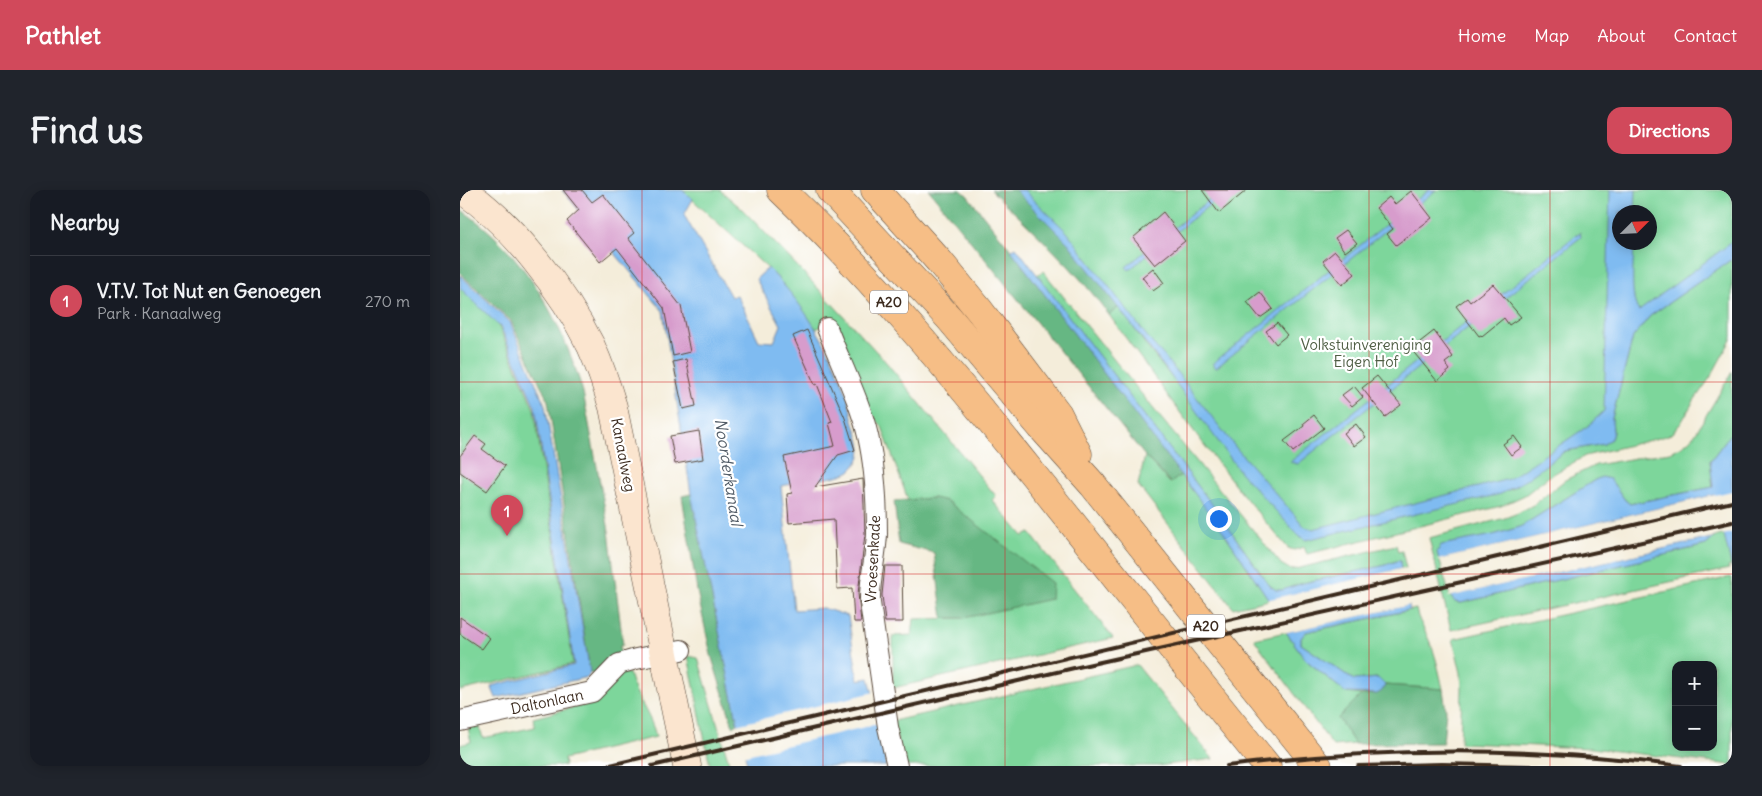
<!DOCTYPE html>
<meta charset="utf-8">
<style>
body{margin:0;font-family:Delius,sans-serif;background:#20242c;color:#f1f3f6}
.controls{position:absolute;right:15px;bottom:15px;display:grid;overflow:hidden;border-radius:10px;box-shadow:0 2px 12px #0003}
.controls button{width:45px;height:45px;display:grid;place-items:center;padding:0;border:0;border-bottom:1px solid #363941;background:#171b24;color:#f1f3f6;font:25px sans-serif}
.compass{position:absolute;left:1152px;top:15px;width:45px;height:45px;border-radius:50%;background:#171b24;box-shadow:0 2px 12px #0003;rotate:66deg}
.you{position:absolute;left:758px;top:328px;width:18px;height:18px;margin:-12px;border:4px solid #fff;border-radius:50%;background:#1a73e8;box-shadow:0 0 0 8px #1a73e833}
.badge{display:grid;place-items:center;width:32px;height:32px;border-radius:50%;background:#d1495b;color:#fff;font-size:16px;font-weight:700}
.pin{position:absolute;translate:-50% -41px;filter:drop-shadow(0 1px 2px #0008)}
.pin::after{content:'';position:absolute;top:26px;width:18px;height:15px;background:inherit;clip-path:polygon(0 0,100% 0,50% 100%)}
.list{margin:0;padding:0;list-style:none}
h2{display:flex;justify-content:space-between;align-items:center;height:65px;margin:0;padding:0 20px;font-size:21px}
h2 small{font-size:16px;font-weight:400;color:#9ea1a6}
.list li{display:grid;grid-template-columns:32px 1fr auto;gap:15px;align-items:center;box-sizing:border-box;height:90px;padding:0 20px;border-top:1px solid #363941}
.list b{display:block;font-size:19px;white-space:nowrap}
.list p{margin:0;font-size:16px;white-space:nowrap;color:#9ea1a6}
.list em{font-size:16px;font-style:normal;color:#9ea1a6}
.map{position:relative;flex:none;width:1272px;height:576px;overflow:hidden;border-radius:15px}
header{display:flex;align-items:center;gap:30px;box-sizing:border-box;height:70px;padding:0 25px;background:#d1495b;color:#fff}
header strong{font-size:24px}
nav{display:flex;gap:28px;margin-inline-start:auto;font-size:18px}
.intro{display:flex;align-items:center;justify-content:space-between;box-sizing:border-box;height:120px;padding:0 30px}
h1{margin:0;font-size:35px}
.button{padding:12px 22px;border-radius:15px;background:#d1495b;color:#fff;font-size:18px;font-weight:700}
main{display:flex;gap:30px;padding:0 30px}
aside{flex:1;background:#171b24;border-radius:15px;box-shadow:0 2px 12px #0003}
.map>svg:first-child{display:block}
</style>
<header>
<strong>Pathlet</strong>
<nav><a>Home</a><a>Map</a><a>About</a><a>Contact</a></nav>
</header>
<div class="intro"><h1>Find us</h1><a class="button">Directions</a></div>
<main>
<aside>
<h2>Nearby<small></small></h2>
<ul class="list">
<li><span class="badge">1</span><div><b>V.T.V. Tot Nut en Genoegen</b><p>Park · Kanaalweg</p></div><em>270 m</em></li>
</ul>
</aside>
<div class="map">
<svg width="1272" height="576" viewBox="0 0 1272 576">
<rect width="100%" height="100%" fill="#fff"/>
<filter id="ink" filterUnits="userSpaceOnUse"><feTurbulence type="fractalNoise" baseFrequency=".02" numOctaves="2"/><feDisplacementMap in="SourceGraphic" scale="10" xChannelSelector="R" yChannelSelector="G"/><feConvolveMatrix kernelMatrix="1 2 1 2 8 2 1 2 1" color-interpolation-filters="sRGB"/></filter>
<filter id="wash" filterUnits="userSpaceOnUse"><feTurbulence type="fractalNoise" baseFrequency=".0096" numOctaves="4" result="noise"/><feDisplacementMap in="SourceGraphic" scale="20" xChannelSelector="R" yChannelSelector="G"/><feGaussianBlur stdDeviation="1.12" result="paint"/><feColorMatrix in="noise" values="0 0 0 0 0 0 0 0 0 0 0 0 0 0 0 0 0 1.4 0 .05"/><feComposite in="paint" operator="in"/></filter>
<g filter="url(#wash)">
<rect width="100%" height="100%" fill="#f4edda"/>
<!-- green -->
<g fill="#7dd69b" stroke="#5c805c" fill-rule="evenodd">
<polygon points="222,0 260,0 282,19 341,80 426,172 536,306 532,310 563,346 570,343 653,448 433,498 433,446 452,445 454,429 504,428 474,308 448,310 422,237 411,223 366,134 356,139 317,87"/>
<path d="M557,0h715v60l-107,78 -19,98 -38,20 -60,39 -199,49 -15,-8 -226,-287zM1160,22h30v30h-30z"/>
<path d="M1272,69v79l-22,40 -17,24 -12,21 -10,11 -12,4 -74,18 -37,21 -23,18 -24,11 -194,48 -3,-7 -10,3 -6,-2c-65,-73 -121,-154 -179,-233l10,-8 29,41 151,188 213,-47 53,-38 39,-7 7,-5 2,-7 -1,-14 21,-81 17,-21z"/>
<polygon points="583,81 696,222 821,374 831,380 936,355 938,362 942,361 946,378 941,379 939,370 922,376 843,393 822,400 816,400 809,395 751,313 577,85"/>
<polygon points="0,98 37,132 74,219 113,474 0,501"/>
<path d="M1272,182v60l-22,29 3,26 -83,17 -5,-4 -15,-21 -15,1 -75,47 -83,25 13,44 5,6 6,1 245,-58 9,-8 10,-3 6,32 -3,1 1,2 -278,61 -22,-92 76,-20 13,-5 17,-9 30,-24 31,-15 74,-13c10,-4 18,-9 25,-18z"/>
<polygon points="685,266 710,293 721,285 763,341 809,410 773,418 678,295"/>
<path d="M1271,387l1,1v187l-141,-17 -131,-5 2,-54 -1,-16 -8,-34zM1216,475h37v82h-37z"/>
<path d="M956,419c2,11 8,19 12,29 8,16 11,34 15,51l-58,-4 -7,-7 -24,2 -53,-36v-6l5,-6z"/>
<polygon points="826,442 846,470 886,503 901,505 878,528 895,554 873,556 794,449"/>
<polygon points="228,466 238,468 270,576 250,576"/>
<polygon points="677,475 753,569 697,576 443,576 433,531"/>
<path d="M164,481l2,3 3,-1c5,22 23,43 27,64l-92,22 1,6 -6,1h-99v-21l11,-3 -3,-14 11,-3 4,13 52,-11 -2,-9 50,-13 -1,-5z"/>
</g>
<!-- forest -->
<g fill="#66b783" stroke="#507050">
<polygon points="469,0 501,0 507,5 551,60 721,285 711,293 685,266"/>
<path d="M531,0h24l53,53 51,64 -10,8c-33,-46 -77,-85 -118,-125z"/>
<path d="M0,19c64,42 102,112 123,183l26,139 14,114 -3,1 1,9 -23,23 -8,-6 -42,-271 -37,-80 -51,-48z"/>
<polygon points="231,304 278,534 273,536 251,465 237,401 222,306"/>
<polygon points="474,308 487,311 592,393 591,409 504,428 483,428 474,363 439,354 434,311"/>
<path d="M925,495l58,4 3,22 -3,32 -88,1 -17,-26 23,-23c11,-1 18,1 24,-10z"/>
</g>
<!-- water -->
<g fill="#7fbbf1" stroke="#5d7288">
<path d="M102,0h120l11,9 -9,16 47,82 6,-2 22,46 15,1 7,-17 -25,-46 12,-11c35,35 63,80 79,127 2,8 4,17 6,26 6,19 15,32 -2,49 -8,8 -55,13 -70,16l13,124 29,-2 25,8 10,64 11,-2 8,31 9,57h-138l-5,-17 -52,-255 -28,-183z"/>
<path d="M555,0h9l43,42 86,112 12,13 72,92 68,78 8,2 196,-50 79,-53 16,-15 6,-221h26l-1,22h-15v30l14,1c0,16 -5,57 5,68l93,-69v17l-82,57 -17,21 -21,81 1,14 -2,7 -7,5 -39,7 -41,30 -23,13 -195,46 -7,-4 -58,-63 -76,-105 -97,-125z"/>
<polygon points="761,0 768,0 669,80 666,77"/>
<polygon points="969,0 976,0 756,178 752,174"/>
<polygon points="1120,42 1121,47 838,274 830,272"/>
<polygon points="556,57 751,313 809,395 816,400 822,400 843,393 922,376 940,370 941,379 809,410 763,341 551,60"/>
<polygon points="0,85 50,132 85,215 130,482 128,487 36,508 31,496 114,475 75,217 41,138 0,98"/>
<polygon points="1272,242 1272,378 1254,305 979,370 977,362 981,355 1033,345 1060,337 1135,290 1142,287 1150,289 1165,310 1170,314 1253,297 1250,271"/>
<polygon points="1255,347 1246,355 1001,413 995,412 990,406"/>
<polygon points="949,415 950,420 846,442 841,448 841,454 894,490 918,488 925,495 922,501 917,504 886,503 846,470 826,442"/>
</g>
<!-- pier -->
<g fill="#f4edda">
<polygon points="1272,301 1272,343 1262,345 1253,308 980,372 977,370"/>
<polygon points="1254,344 1257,346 988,407 990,404"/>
<polygon points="944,378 942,381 810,412 806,410"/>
<polygon points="948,413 951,415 823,443 825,440"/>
<polygon points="415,502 422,533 282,566 276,535"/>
</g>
<g id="blocks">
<!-- building -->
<g fill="#d79ccc">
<polygon points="103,0 122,0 132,12 143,4 174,43 168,48 221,116 230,162 213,166 204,118 157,58 140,72 107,31 119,20"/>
<polygon points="742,0 787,0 759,23"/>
<polygon points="951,1 972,28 936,55 927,44 933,39 916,18 929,7 935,14"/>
<polygon points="703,22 725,51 695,75 673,48"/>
<polygon points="886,40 897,53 885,62 875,48"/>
<polygon points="875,61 895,84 882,95 863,71"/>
<polygon points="693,78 704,93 693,101 682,87"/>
<polygon points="1033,94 1061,127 1049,135 1044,128 1022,146 1021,145 1019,146 996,116 1007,108 1010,112"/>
<polygon points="800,102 813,119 800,128 787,112"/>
<polygon points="817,133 827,145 816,154 806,141"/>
<polygon points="347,140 385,228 395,260 378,265 355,297 403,289 405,344 398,404 401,432 394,432 392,398 377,399 374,329 329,333 327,304 332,303 324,267 375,256 369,233 372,232 357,194 355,195 333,146"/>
<polygon points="974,141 993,167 985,173 990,180 977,191 951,159"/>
<polygon points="226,169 236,216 223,219 213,172"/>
<polygon points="917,186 941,215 925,227 902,198"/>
<polygon points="894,196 903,207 892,216 882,205"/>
<polygon points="854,225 864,238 833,262 824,251 844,236 843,234"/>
<polygon points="896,234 906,247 894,256 884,243"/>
<polygon points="239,241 243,269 215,274 210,246"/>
<polygon points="15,246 26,254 22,259 45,276 27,301 0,282 0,266"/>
<polygon points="1054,246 1062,257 1051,265 1043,254"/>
<polygon points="425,376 442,376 443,432 425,432 422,405"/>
<polygon points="0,427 30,448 22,459 0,444"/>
</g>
</g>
</g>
<g filter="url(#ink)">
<use href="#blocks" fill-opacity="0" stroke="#57473a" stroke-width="1"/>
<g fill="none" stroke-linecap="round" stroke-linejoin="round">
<defs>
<g id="street">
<path d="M367,138c13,34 33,73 41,108 7,31 9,66 9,98 -1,23 -8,46 -7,69l18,124 9,39"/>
<polyline points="0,531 132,502 159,474 176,469 221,460"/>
</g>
<path id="secondary" d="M2,0c50,33 102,102 129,156 9,20 16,41 22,61l74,359"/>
<g id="highway">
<path d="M321,0c92,88 172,185 251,283 79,98 156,196 235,293"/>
<polyline points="370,0 489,128 581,237 633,295 858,576"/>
<polyline points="415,0 479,71 520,121 598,224 618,264"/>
</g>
</defs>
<!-- street casing -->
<use href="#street" stroke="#57473a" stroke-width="22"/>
<!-- secondary casing -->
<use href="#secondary" stroke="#57473a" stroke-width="29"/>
<!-- highway casing -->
<use href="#highway" stroke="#57473a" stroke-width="29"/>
<!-- street -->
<use href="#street" stroke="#fff" stroke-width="20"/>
<!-- secondary -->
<use href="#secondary" stroke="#fbe5cf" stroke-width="28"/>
<!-- highway -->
<use href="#highway" stroke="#f6be86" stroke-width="28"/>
<!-- rail -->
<g stroke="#3b2a1e" stroke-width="4">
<polyline points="146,576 1272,312"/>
<polyline points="192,576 627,475 1272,332"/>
<path d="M767,576c147,-19 307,-20 454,0"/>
<polyline points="898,576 982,574 1072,576"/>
</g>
</g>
</g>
<!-- grid -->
<path fill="none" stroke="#d62828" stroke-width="1" stroke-opacity="0.55" d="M182,0v576M363,0v576M545,0v576M727,0v576M909,0v576M1090,0v576M0,192h1272M0,384h1272"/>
<g text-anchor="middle" stroke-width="4.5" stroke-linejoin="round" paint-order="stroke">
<!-- shield labels -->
<g fill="#fff" stroke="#766a62" stroke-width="1">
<rect x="410" y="100.5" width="38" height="23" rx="4"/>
<rect x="727" y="424.5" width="38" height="23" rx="4"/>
</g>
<g font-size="14" font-weight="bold" fill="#3b2a1e">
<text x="429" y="117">A20</text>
<text x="746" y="441">A20</text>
</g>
<!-- park labels -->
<g font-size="15" fill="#4f5e44" stroke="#fff">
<text x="906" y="160">Volkstuinvereniging<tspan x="906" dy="17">Eigen Hof</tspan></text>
</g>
<!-- street labels -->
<g font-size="15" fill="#3b2a1e" stroke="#fff">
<text transform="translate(163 265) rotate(79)" y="5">Kanaalweg</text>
<text transform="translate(413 369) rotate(-87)" y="5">Vroesenkade</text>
<text transform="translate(87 512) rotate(-12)" y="5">Daltonlaan</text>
</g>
<!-- water labels -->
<g font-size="16" font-style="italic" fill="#535d68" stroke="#fff">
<text transform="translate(269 282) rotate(81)" y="6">Noorderkanaal</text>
</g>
</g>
</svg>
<div class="controls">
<button>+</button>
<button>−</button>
</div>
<svg class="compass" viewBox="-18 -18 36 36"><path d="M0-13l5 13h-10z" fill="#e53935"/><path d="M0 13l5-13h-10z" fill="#9ea1a6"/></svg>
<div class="you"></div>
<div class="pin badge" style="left:47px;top:346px">1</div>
</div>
</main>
